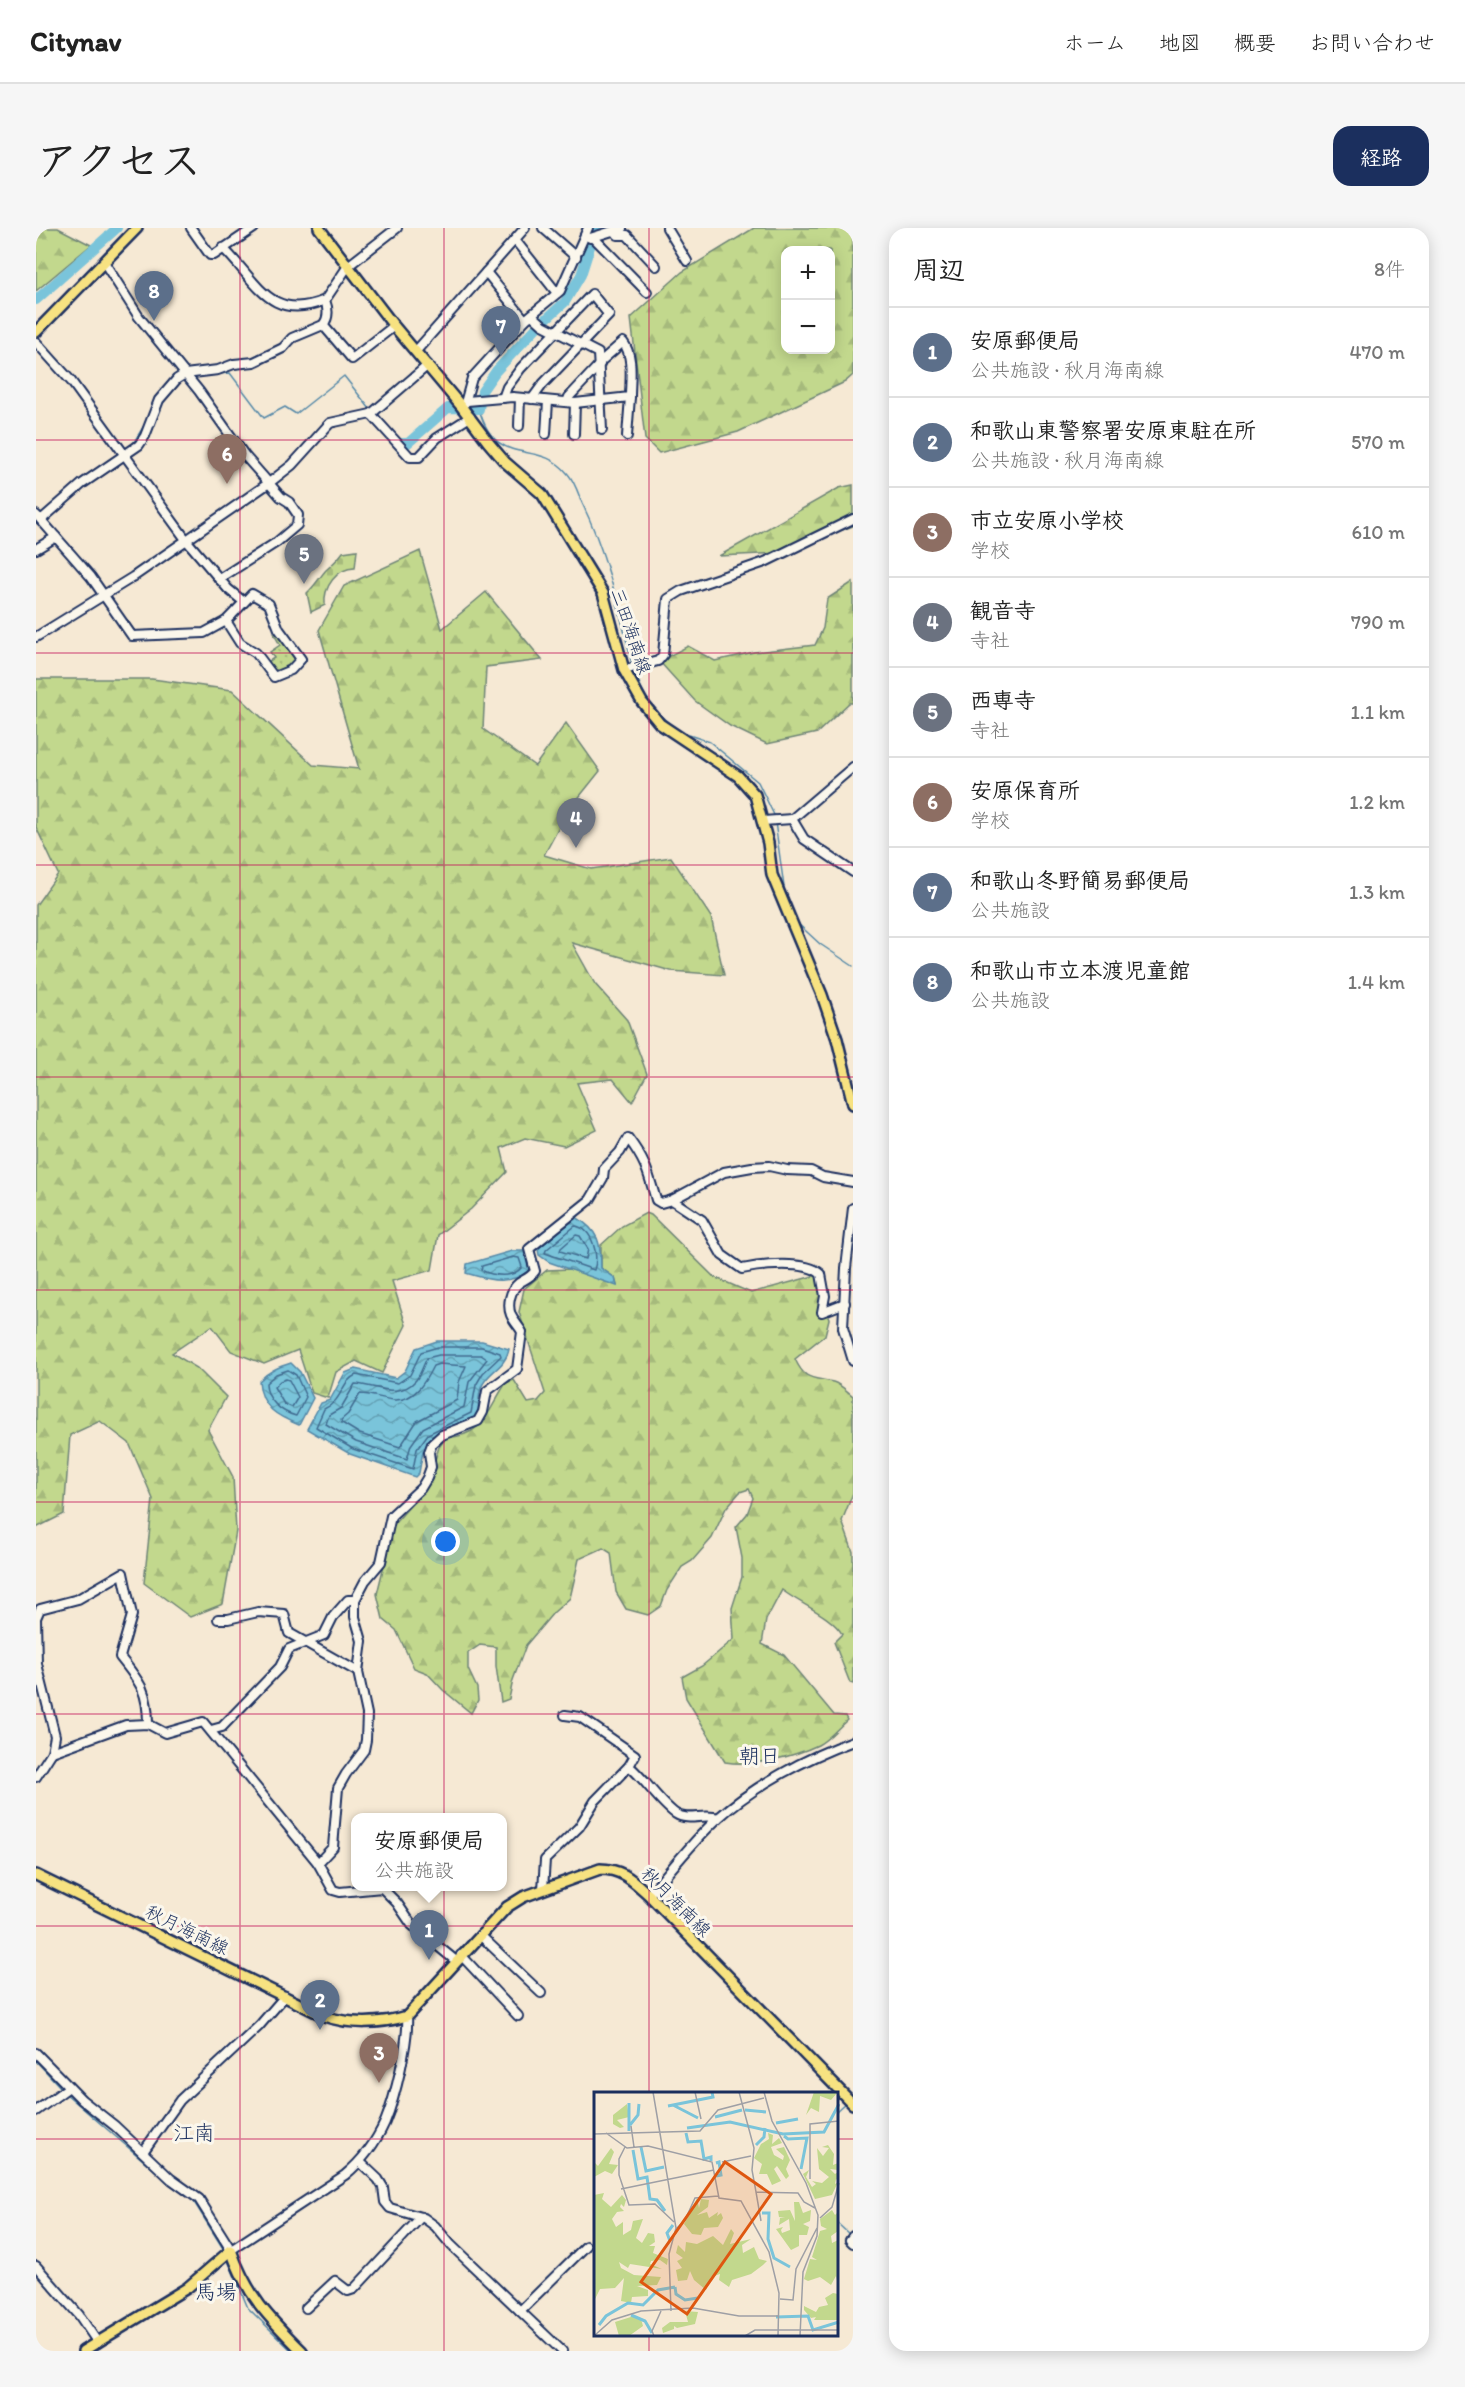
<!DOCTYPE html>
<html lang="ja">
<meta charset="utf-8">
<style>
body{margin:0;font-family:Itim,"Klee One",sans-serif;background:#f6f6f6;color:#222}
.controls{position:absolute;right:18px;top:18px;display:grid;overflow:hidden;border-radius:12px;box-shadow:0 3px 15px #0003}
.controls button{width:54px;height:54px;display:grid;place-items:center;padding:0;border:0;border-bottom:2px solid #e0e0e0;background:#fff;color:#222;font:30px sans-serif}
.you{position:absolute;left:410px;top:1314px;width:21px;height:21px;margin:-15px;border:4px solid #fff;border-radius:50%;background:#1a73e8;box-shadow:0 0 0 9px #1a73e833}
.badge{display:grid;place-items:center;width:39px;height:39px;border-radius:50%;background:#1b2f5e;color:#fff;font-size:20px;font-weight:700}
.pin{position:absolute;translate:-50% -50px;filter:drop-shadow(0 2px 3px #0008)}
.pin::after{content:'';position:absolute;top:32px;width:21px;height:18px;background:inherit;clip-path:polygon(0 0,100% 0,50% 100%)}
.popup{position:absolute;left:315px;top:1585px;width:156px;height:78px;box-sizing:border-box;display:grid;place-content:center;border-radius:12px;background:#fff;filter:drop-shadow(0 2px 4px #0005);font-size:20px;white-space:nowrap;color:#767676}
.popup b{font-size:22px;color:#222}
.popup::after{content:'';position:absolute;left:50%;top:100%;margin-left:-12px;border:12px solid transparent;border-top-color:#fff}
.list{margin:0;padding:0;list-style:none}
h2{display:flex;justify-content:space-between;align-items:center;height:78px;margin:0;padding:0 24px;font-size:26px}
h2 small{font-size:20px;font-weight:400;color:#767676}
.list li{display:grid;grid-template-columns:39px 1fr auto;gap:18px;align-items:center;box-sizing:border-box;height:90px;padding:0 24px;border-top:2px solid #e0e0e0}
.list b{display:block;font-size:22px;white-space:nowrap}
.list p{margin:0;font-size:20px;white-space:nowrap;color:#767676}
.list em{font-size:20px;font-style:normal;color:#767676}
.map{position:relative;flex:none;width:817px;height:2123px;overflow:hidden;border-radius:18px}
header{display:flex;align-items:center;gap:36px;box-sizing:border-box;height:84px;padding:0 30px;background:#fff;border-bottom:2px solid #e0e0e0}
header strong{font-size:28px}
nav{display:flex;gap:33px;margin-inline-start:auto;font-size:21px}
.intro{display:flex;align-items:center;justify-content:space-between;box-sizing:border-box;height:144px;padding:0 36px}
h1{margin:0;font-size:42px}
.button{padding:15px 27px;border-radius:18px;background:#1b2f5e;color:#fff;font-size:21px;font-weight:700}
main{display:flex;gap:36px;padding:0 36px}
aside{flex:1;background:#fff;border-radius:18px;box-shadow:0 3px 15px #0003}
.map>svg:first-child{display:block}
</style>
<header>
<strong>Citynav</strong>
<nav><a>ホーム</a><a>地図</a><a>概要</a><a>お問い合わせ</a></nav>
</header>
<div class="intro"><h1>アクセス</h1><a class="button">経路</a></div>
<main>
<div class="map">
<svg width="817" height="2123" viewBox="0 0 817 2123">
<defs>
<pattern id="green-dots" width="8" height="8" patternUnits="userSpaceOnUse" patternTransform="scale(1.5)"><rect width="8" height="8" fill="#c2d88d"/><path d="M2 2h.1M6 6h.1" fill="none" stroke="#a6ba7c" stroke-width="1.8" stroke-linecap="round"/></pattern>
<pattern id="forest-firs" width="22" height="20" patternUnits="userSpaceOnUse" patternTransform="scale(1.5)"><rect width="22" height="20" fill="#c2d88d"/><path d="M5 1l3.5 6h-7zM16 11l3.5 6h-7z" fill="#a6ba7c"/></pattern>
<pattern id="cemetery-stones" width="16" height="16" patternUnits="userSpaceOnUse" patternTransform="scale(1.5)"><rect width="16" height="16" fill="#c2d88d"/><path d="M2 7V4a2 2 0 0 1 4 0v3zM10 15v-3a2 2 0 0 1 4 0v3z" fill="#a6ba7c"/></pattern>
<pattern id="water-waves" width="16" height="10" patternUnits="userSpaceOnUse" patternTransform="scale(1.5)"><rect width="16" height="10" fill="#7ac4da"/><path d="M0 5q4-4 8 0t8 0" fill="none" stroke="#63a0b4"/></pattern>
</defs>
<rect width="100%" height="100%" fill="#f6e9d4"/>
<filter id="ink" filterUnits="userSpaceOnUse"><feTurbulence type="fractalNoise" baseFrequency=".0167" numOctaves="2"/><feDisplacementMap in="SourceGraphic" scale="12" xChannelSelector="R" yChannelSelector="G"/><feConvolveMatrix kernelMatrix="1 2 1 2 8 2 1 2 1" color-interpolation-filters="sRGB"/></filter>
<g filter="url(#ink)">
<!-- green -->
<polygon fill="url(#green-dots)" stroke="#6e8476" stroke-width="1.5" points="242,404 261,432 256,438 239,446 230,435 238,430 234,424 244,417 238,406"/>
<!-- forest -->
<g fill="url(#forest-firs)" stroke="#6e8476" stroke-width="1.5" fill-rule="evenodd">
<polygon points="0,0 22,0 55,17 0,63"/>
<path d="M718,0h99v147l-8,7 -107,50 -79,21 -14,-14 -14,-121 51,-46zM750,22h44v100h-44z"/>
<polygon points="817,257 817,298 746,325 683,328 803,260"/>
<polygon points="384,323 406,401 450,364 506,432 450,439 447,501 499,538 530,495 564,543 532,583 508,627 555,641 635,629 675,689 688,747 635,743 536,715 559,756 591,792 611,846 596,874 577,851 541,855 561,902 528,918 489,910 465,920 471,944 435,981 402,1007 396,1042 356,1053 370,1097 346,1145 320,1133 300,1144 292,1170 276,1165 262,1122 228,1136 195,1123 176,1098 136,1125 161,1140 190,1169 172,1202 197,1249 200,1303 187,1376 154,1389 108,1355 117,1271 93,1215 64,1193 34,1207 28,1286 0,1300 0,677 22,646 0,599 0,451 116,451 196,462 277,537 323,541 283,402 308,358"/>
<polygon points="817,354 817,475 813,475 781,505 731,516 694,498 659,473 623,433 652,418 679,433 718,424 779,417 787,400 791,371"/>
<path d="M610,985l5,2 63,62 37,16 70,-19 8,45 -4,16 -30,24c10,22 17,18 38,23 7,2 14,9 20,14v97l-11,28 11,31v132l-3,-1 -16,-41 8,-8c-10,-18 -42,-30 -60,-44l-16,30 -4,24 22,11 50,60 11,1 2,4c-9,8 -19,20 -29,25 -25,12 -66,22 -93,17l-39,-64 -4,-21 20,-11 32,-27 -2,-31 10,-31v-19l-6,-31 11,-13 6,-16 -4,-9 -9,3 -14,16 -14,30 -20,23 -10,6 -15,23 -6,16 -13,9 -22,-6 -10,-17 -5,-39 -8,-5 -24,11 -9,39 -17,15 -27,32 -13,35 -4,19 -8,3 -5,-36v-19l-16,-2 -12,8v16l9,19 1,12 -7,13 -28,-23 -16,-17 -13,-5 -18,-38 -13,-11 -6,-25 17,-70 32,-36 13,-41 7,-9c40,-3 41,-27 60,-55l8,-3 14,23 10,-2 7,-8 -26,-81 5,-23 23,-19 23,-1 47,16 -2,-7 -14,-10v-23l21,-19z"/>
</g>
<!-- cemetery -->
<path fill="url(#cemetery-stones)" stroke="#6e8476" stroke-width="1.5" d="M321,322l-2,18c-18,0 -32,19 -30,37l-14,7 -4,-19c8,-7 12,-15 19,-23 7,-6 12,-11 17,-18z"/>
<!-- water -->
<g fill="url(#water-waves)" stroke="#5488a8" stroke-width="1.5">
<path d="M540,989c23,14 25,26 25,51l14,10 2,8 -68,-24 -10,-7 -1,-6z"/>
<path d="M476,1023h12l5,20c-22,15 -39,9 -63,2l1,-9z"/>
<path d="M401,1113h45l27,8c-4,20 -22,22 -28,39 -3,9 -2,20 -4,29l-45,21 -9,13 -4,22 -4,4 -65,-23 -43,-25 14,-26 9,-3 15,-27 10,-4 41,9 9,-7 11,-23z"/>
<path d="M255,1135l9,9 13,26 -14,27c-22,-9 -38,-17 -40,-44 10,-10 19,-14 32,-18z"/>
</g>
<g fill="none" stroke-linecap="round" stroke-linejoin="round">
<!-- shore -->
<g stroke="#416b90" stroke-width="1.5">
<path d="M539,998c18,2 24,30 19,44l-49,-17 1,-3z"/>
<polygon points="540,1007 544,1008 552,1021 550,1031 524,1023 525,1020"/>
<path d="M477,1029l6,1 3,9c-9,12 -29,9 -41,3l1,-4z"/>
<path d="M402,1119h44l18,6 1,3 -18,17 -7,12 -5,28 -43,21 -11,15 -4,20 -60,-20 -37,-22 8,-18c20,-9 16,-27 32,-34l42,8 12,-8 11,-23z"/>
<path d="M403,1127h42l6,4 -18,23 -5,25 -41,21 -12,17 -4,14 -51,-17 -30,-18 3,-9 12,-7 14,-24c21,1 44,16 61,-4 5,-6 7,-15 11,-22z"/>
<path d="M403,1136l27,2 -7,16 -2,18 -40,21 -17,26 -40,-13 -18,-11 -1,-3 7,-6 12,-20c11,0 23,5 34,6 21,1 31,-18 39,-34z"/>
<path d="M252,1142l8,5 10,22 -10,19c-15,-4 -30,-16 -30,-33l10,-9z"/>
<polygon points="250,1151 253,1152 262,1169 256,1179 248,1176 238,1159 244,1153"/>
</g>
<!-- stream -->
<g stroke="#5488a8" stroke-width="1.5">
<polyline points="180,146 194,145 228,190 249,179 260,186 308,148 334,181"/>
<path d="M443,181c18,63 58,27 89,65 7,8 10,19 14,29 25,51 37,106 50,161"/>
<polyline points="340,186 365,213"/>
<polyline points="96,217 111,193"/>
<polyline points="5,286 16,278"/>
<polyline points="598,443 612,475"/>
<polyline points="619,483 640,501"/>
<polyline points="644,504 674,514 722,554 739,589"/>
<polyline points="739,594 749,666"/>
<polyline points="759,693 784,716 817,738"/>
<polyline points="0,1833 26,1861"/>
<polyline points="29,1865 130,1952"/>
<polyline points="800,1883 809,1875"/>
<polyline points="136,1956 158,1974 188,2022"/>
<polyline points="800,1994 814,2007"/>
<polyline points="191,2030 212,2080 256,2123"/>
</g>
<!-- river -->
<g stroke="#7ac4da" stroke-width="10">
<polyline points="0,72 81,0"/>
<polyline points="367,215 372,215 412,180 443,181 446,163 460,143 500,100 529,74 545,47 560,0"/>
</g>
<defs>
<g id="minor">
<polyline points="155,0 174,27 178,27 218,0"/>
<polyline points="507,0 540,29"/>
<polyline points="631,0 651,33"/>
<polyline points="579,3 582,7 591,7 620,38"/>
<polyline points="554,10 586,0"/>
<polyline points="558,10 611,64"/>
<polyline points="479,12 521,65"/>
<path d="M187,20c34,33 47,75 102,52l23,-34 49,-38"/>
<polyline points="68,34 103,89 163,163 209,228 245,269 253,274 262,287 261,297 241,314 183,351"/>
<polyline points="450,44 489,92"/>
<polyline points="496,87 507,97 562,125 566,202"/>
<polyline points="287,97 316,131 358,98"/>
<polyline points="0,114 35,153 151,313 192,361 208,374"/>
<polyline points="380,123 489,0"/>
<polyline points="467,170 471,159 485,140 556,66 573,87 507,156 496,171"/>
<path d="M431,173l46,-4 62,6 55,-6c0,-18 4,-41 -7,-55l-23,20"/>
<polyline points="531,174 533,169 564,136"/>
<polyline points="429,175 436,150 489,92 524,63 552,0"/>
<polyline points="335,186 374,229 383,229 401,210 434,189"/>
<polyline points="483,198 484,170"/>
<polyline points="510,206 512,173"/>
<polyline points="538,206 539,175"/>
<polyline points="591,208 594,169"/>
<path d="M0,287l5,5 41,-36 57,-39 6,-9 14,-36 18,-21 8,-5 33,-4 16,-6 20,-2 29,-14 9,-10 31,-13c6,-7 5,-17 2,-25"/>
<polyline points="5,292 55,349 96,408 168,405 190,393"/>
<polyline points="0,321 20,309"/>
<polygon points="216,366 233,376 243,401 265,431 255,442 238,449 220,425 204,415 190,393"/>
<polyline points="0,409 97,349 233,255 256,237 294,195 335,186 392,137"/>
<polyline points="588,442 622,433 627,427 632,371 645,363 729,334 817,291"/>
<polyline points="756,591 817,539"/>
<polyline points="727,593 756,591 768,611 817,644"/>
<path d="M636,972l30,20 20,35 20,14c19,-4 64,-9 79,5l4,22 -3,16 23,-9"/>
<polyline points="817,980 810,1040 807,1100 817,1133"/>
<polyline points="182,1391 192,1391 222,1384 248,1386 253,1405 322,1444"/>
<polyline points="175,1502 186,1499 244,1439 253,1421 288,1407 297,1389 312,1372 319,1372"/>
<polyline points="16,1524 90,1497 112,1496 129,1505 167,1494 282,1635 297,1662 304,1664 346,1660 361,1675 376,1697 420,1733"/>
<path d="M593,1538c15,12 32,38 47,48 12,8 29,-1 42,4"/>
<path d="M0,1549l16,-25 3,-16 -18,-72 -1,-46 4,-9 38,-10 45,-26 9,42 -12,42c20,25 28,34 28,67"/>
<path d="M282,1635l15,-16 5,-59 8,-14 18,-24 2,-10 1,-26 -9,-42 4,-31 -7,-24v-17l10,-19 16,-19 10,-46 30,-28 6,-10 4,-11 -2,-15 3,-8 10,-9 36,-14 5,-9 4,-21 30,-22 5,-37c-3,-6 -8,-10 -11,-17 -4,-10 -1,-25 8,-32 6,-4 11,-5 16,-12l-6,-22 61,-49 13,-22 1,-9 16,-17 8,-14c18,24 20,34 28,62l5,3 11,-3 52,-28 28,-5 17,-1 18,4 24,1 12,6 30,5"/>
<polyline points="507,1661 509,1632 543,1599 559,1573 593,1538 599,1527 544,1489 529,1487"/>
<path d="M613,1667c22,-25 43,-53 68,-76 38,-34 89,-61 136,-78"/>
<polyline points="444,1707 505,1765"/>
<polyline points="425,1727 482,1788"/>
<path d="M0,1825l46,47 33,26 56,53 28,20 32,51 114,-75c17,-14 31,-33 40,-53 10,-24 24,-81 22,-106"/>
<polyline points="0,1883 33,1859"/>
<polyline points="107,1924 144,1872 223,1798 249,1768"/>
<polyline points="324,1934 342,1951 347,1959 349,1974 354,1980 388,1990 399,1998 415,2017 526,2123"/>
<polyline points="817,2008 814,2012 817,2015"/>
<polyline points="0,2038 43,2087 62,2115"/>
<polyline points="270,2080 299,2053 312,2063 318,2061 385,1989"/>
<polyline points="484,2083 550,2018"/>
</g>
<g id="major">
<polyline points="283,0 358,98 425,178 452,214 469,234 506,266 567,365 588,442 606,474 624,496 702,548 719,567 732,615 736,647 786,767 801,811 817,876"/>
<polyline points="0,104 101,0"/>
<path d="M0,1647l288,141c25,9 57,8 83,0l100,-109 16,-10 77,-28c23,0 33,12 49,26l204,209"/>
<path d="M47,2123l104,-63 44,-38c16,46 38,68 71,101"/>
</g>
</defs>
<!-- minor casing -->
<use href="#minor" stroke="#1b2f5e" stroke-width="12"/>
<!-- major casing -->
<use href="#major" stroke="#1b2f5e" stroke-width="14"/>
<!-- minor -->
<use href="#minor" stroke="#fbf7ec" stroke-width="8"/>
<!-- major -->
<use href="#major" stroke="#f7e281" stroke-width="9"/>
</g>
</g>
<!-- grid -->
<path fill="none" stroke="#c2185b" stroke-width="1.5" stroke-opacity="0.55" d="M204,0v2123M408,0v2123M613,0v1865M0,212h817M0,425h817M0,637h817M0,849h817M0,1062h817M0,1274h817M0,1486h817M0,1698h817M0,1911h559M800,1911h17M613,2106v17"/>
<g text-anchor="middle" stroke-width="6" stroke-linejoin="round" paint-order="stroke">
<!-- street labels -->
<g font-size="18" fill="#1b2f5e" stroke="#fbf7ec">
<text transform="translate(595 403) rotate(71)" y="6">三田海南線</text>
<text transform="translate(640 1674) rotate(45)" y="6">秋月海南線</text>
<text transform="translate(151 1702) rotate(26)" y="6">秋月海南線</text>
</g>
<!-- quarter labels -->
<g font-size="21" fill="#1b2f5e" stroke="#fbf7ec">
<text x="724" y="1535">朝日</text>
<text x="158" y="1912">江南</text>
<text x="180" y="2071">馬場</text>
</g>
</g>
<!-- overview -->
<g transform="translate(558 1864)">
<rect width="244" height="244" fill="#f6e9d4"/>
<path d="M220,0h24l-7,8 -11,-4 -1,16 -8,-4 -5,7zM33,12l2,13 -12,3 7,7 -4,1 -7,-4v-9zM174,41l5,2 -1,9 7,-6 3,5 -11,4 3,8 9,5 1,-4 -8,-7 8,-2 6,13 -4,9 3,7 -3,3 -9,-13 -3,3 7,12 -9,4 -5,-11h-8l3,-10 -8,-6 7,-14 8,-5zM234,53l6,9 -1,11 5,-2v7l-8,-1 5,5 3,-2v8l-8,-3 6,2 -1,5 3,-2 -6,13 -17,4 -12,-25 6,-4 -3,7 6,10 4,-3 -4,-3 10,2 7,-6 -10,-8 -2,-21 6,8 6,-8 -7,-1zM17,56l3,4 -5,12 9,1 -6,9 -7,-3 -11,6v-15l4,4zM10,101l-2,6 9,8 11,-12 4,5 -2,7 -3,-3 -1,3 4,4 -7,1 -5,7 4,8 7,-5v13l8,-5 2,-9 10,-2 -7,19 6,5 6,-10 6,1 1,8 -6,4h6l-2,7 15,6 -1,6 -7,-5 -9,1 -1,3 12,5 -32,-5 -2,4 -9,-6 2,6 13,7 27,2 -4,8 -20,1 11,4v6l-16,1 -1,6 -10,-2 3,-23 -9,10 -15,1 -6,12v-106zM103,106l2,10 2,-9 8,1 -1,7 -11,8 10,-3 2,6 9,-6 -1,4 4,-3 2,5 -5,9 -14,1 -3,7 -9,-1 -8,-10zM200,110h5l4,11 8,-3 -1,11 -7,3 6,3 -2,8h-8v11l-8,4 -15,-21 7,-2 -2,3 1,3 8,-3 -1,-11 -10,6 1,-7h5l-6,-1 -1,-6 12,-1 5,11zM238,118l3,5 3,-3v19l-7,5 1,7 6,-3v44l-2,-8 -5,9 -11,-8 -12,4 -4,-2 6,-20 7,1 -5,-3 8,-26 7,-2 -6,-3 -1,-7zM137,137l3,4 -4,11 21,-5 -9,6 1,8 11,-6 5,12 8,2 -4,4 -12,9 -19,6 -3,7 -10,-7 1,-6 -9,3 -5,13 -12,-10 -4,-9 -3,9 -9,1 -2,-11 6,-2 -5,-7 6,-3 -7,-5 2,-8 7,7 1,-10 11,2 16,-8 10,9zM239,201l5,1v26h-24l2,-3 -5,1 -7,-8v-4l12,6 3,-5 9,-2 -3,-7zM91,219l13,1 -3,12 -18,4 -3,-2v3l-11,4 -1,-5 8,-6h18zM40,224l7,3 2,7 -14,10h-10l-4,-14z" fill="#c2d88d"/>
<path fill="none" stroke="#7ac4da" stroke-width="3" d="M79,13l25,13M74,14l45,-9 -1,-5M151,18l21,2M121,25l27,-7M182,31l22,-4M36,33l8,-10 1,-11M93,36l43,-6 53,12 41,-2 15,-28M35,39v-28M92,41l2,9 13,-1 3,18 7,-2v4M190,44l4,3 19,-1 -6,31M162,53l8,-8 1,-9M47,55l5,24 18,-4M39,58l5,29 9,-2 3,22 7,1 8,11M122,71l3,-1 2,13 -5,1M168,121h7l-1,26 6,19 16,9M76,149l-3,-8 6,-8M81,195l1,7 9,6 13,-2M37,223l14,6 7,12M182,225l32,-1 5,14 26,-8M5,233l7,-9 22,-13 15,2 15,-15 17,-3"/>
<path fill="none" stroke="#9e9fa5" stroke-width="1.5" d="M50,0h25M59,0l23,136 -7,26 2,57M101,0l6,27M145,0l15,56 -2,22 4,22 42,1 6,9 11,6M170,0l8,29 34,62 12,32 -1,21 -14,36 -3,64M37,34l3,21M12,41l21,15 21,-2 64,16 7,36 22,3 28,51 10,41 -1,43M0,42l106,-3 18,-21 46,-12M31,55l-6,12v16l10,30 26,-1 19,18M128,70l29,-6M216,87v-55l29,-3M27,97l93,-19M162,100l5,29M226,126l12,-11 7,-24M82,137l9,-9 10,-22 23,-2M186,207l13,1 3,-31 21,-41M1,243l17,-15 29,-9 52,-3 46,8h40M60,244l-2,-5 9,-20M151,244l10,-6h84"/>
<path fill="#de5710" fill-opacity="0.15" stroke="#de5710" stroke-width="3" d="M131,70l46,32 -84,120 -46,-32z"/>
<rect width="244" height="244" fill="none" stroke="#1b2f5e" stroke-width="3"/>
</g>
</svg>
<div class="controls">
<button>+</button>
<button>−</button>
</div>
<div class="you"></div>
<div class="pin badge" style="left:393px;top:1732px;background:#5c6f8a">1</div>
<div class="popup"><b>安原郵便局</b>公共施設</div>
<div class="pin badge" style="left:284px;top:1802px;background:#5c6f8a">2</div>
<div class="pin badge" style="left:343px;top:1855px;background:#8d6e63">3</div>
<div class="pin badge" style="left:540px;top:620px;background:#6b7280">4</div>
<div class="pin badge" style="left:268px;top:356px;background:#6b7280">5</div>
<div class="pin badge" style="left:191px;top:256px;background:#8d6e63">6</div>
<div class="pin badge" style="left:465px;top:128px;background:#5c6f8a">7</div>
<div class="pin badge" style="left:118px;top:93px;background:#5c6f8a">8</div>
</div>
<aside>
<h2>周辺<small>8件</small></h2>
<ul class="list">
<li><span class="badge" style="background:#5c6f8a">1</span><div><b>安原郵便局</b><p>公共施設 · 秋月海南線</p></div><em>470 m</em></li>
<li><span class="badge" style="background:#5c6f8a">2</span><div><b>和歌山東警察署安原東駐在所</b><p>公共施設 · 秋月海南線</p></div><em>570 m</em></li>
<li><span class="badge" style="background:#8d6e63">3</span><div><b>市立安原小学校</b><p>学校</p></div><em>610 m</em></li>
<li><span class="badge" style="background:#6b7280">4</span><div><b>観音寺</b><p>寺社</p></div><em>790 m</em></li>
<li><span class="badge" style="background:#6b7280">5</span><div><b>西専寺</b><p>寺社</p></div><em>1.1 km</em></li>
<li><span class="badge" style="background:#8d6e63">6</span><div><b>安原保育所</b><p>学校</p></div><em>1.2 km</em></li>
<li><span class="badge" style="background:#5c6f8a">7</span><div><b>和歌山冬野簡易郵便局</b><p>公共施設</p></div><em>1.3 km</em></li>
<li><span class="badge" style="background:#5c6f8a">8</span><div><b>和歌山市立本渡児童館</b><p>公共施設</p></div><em>1.4 km</em></li>
</ul>
</aside>
</main>
